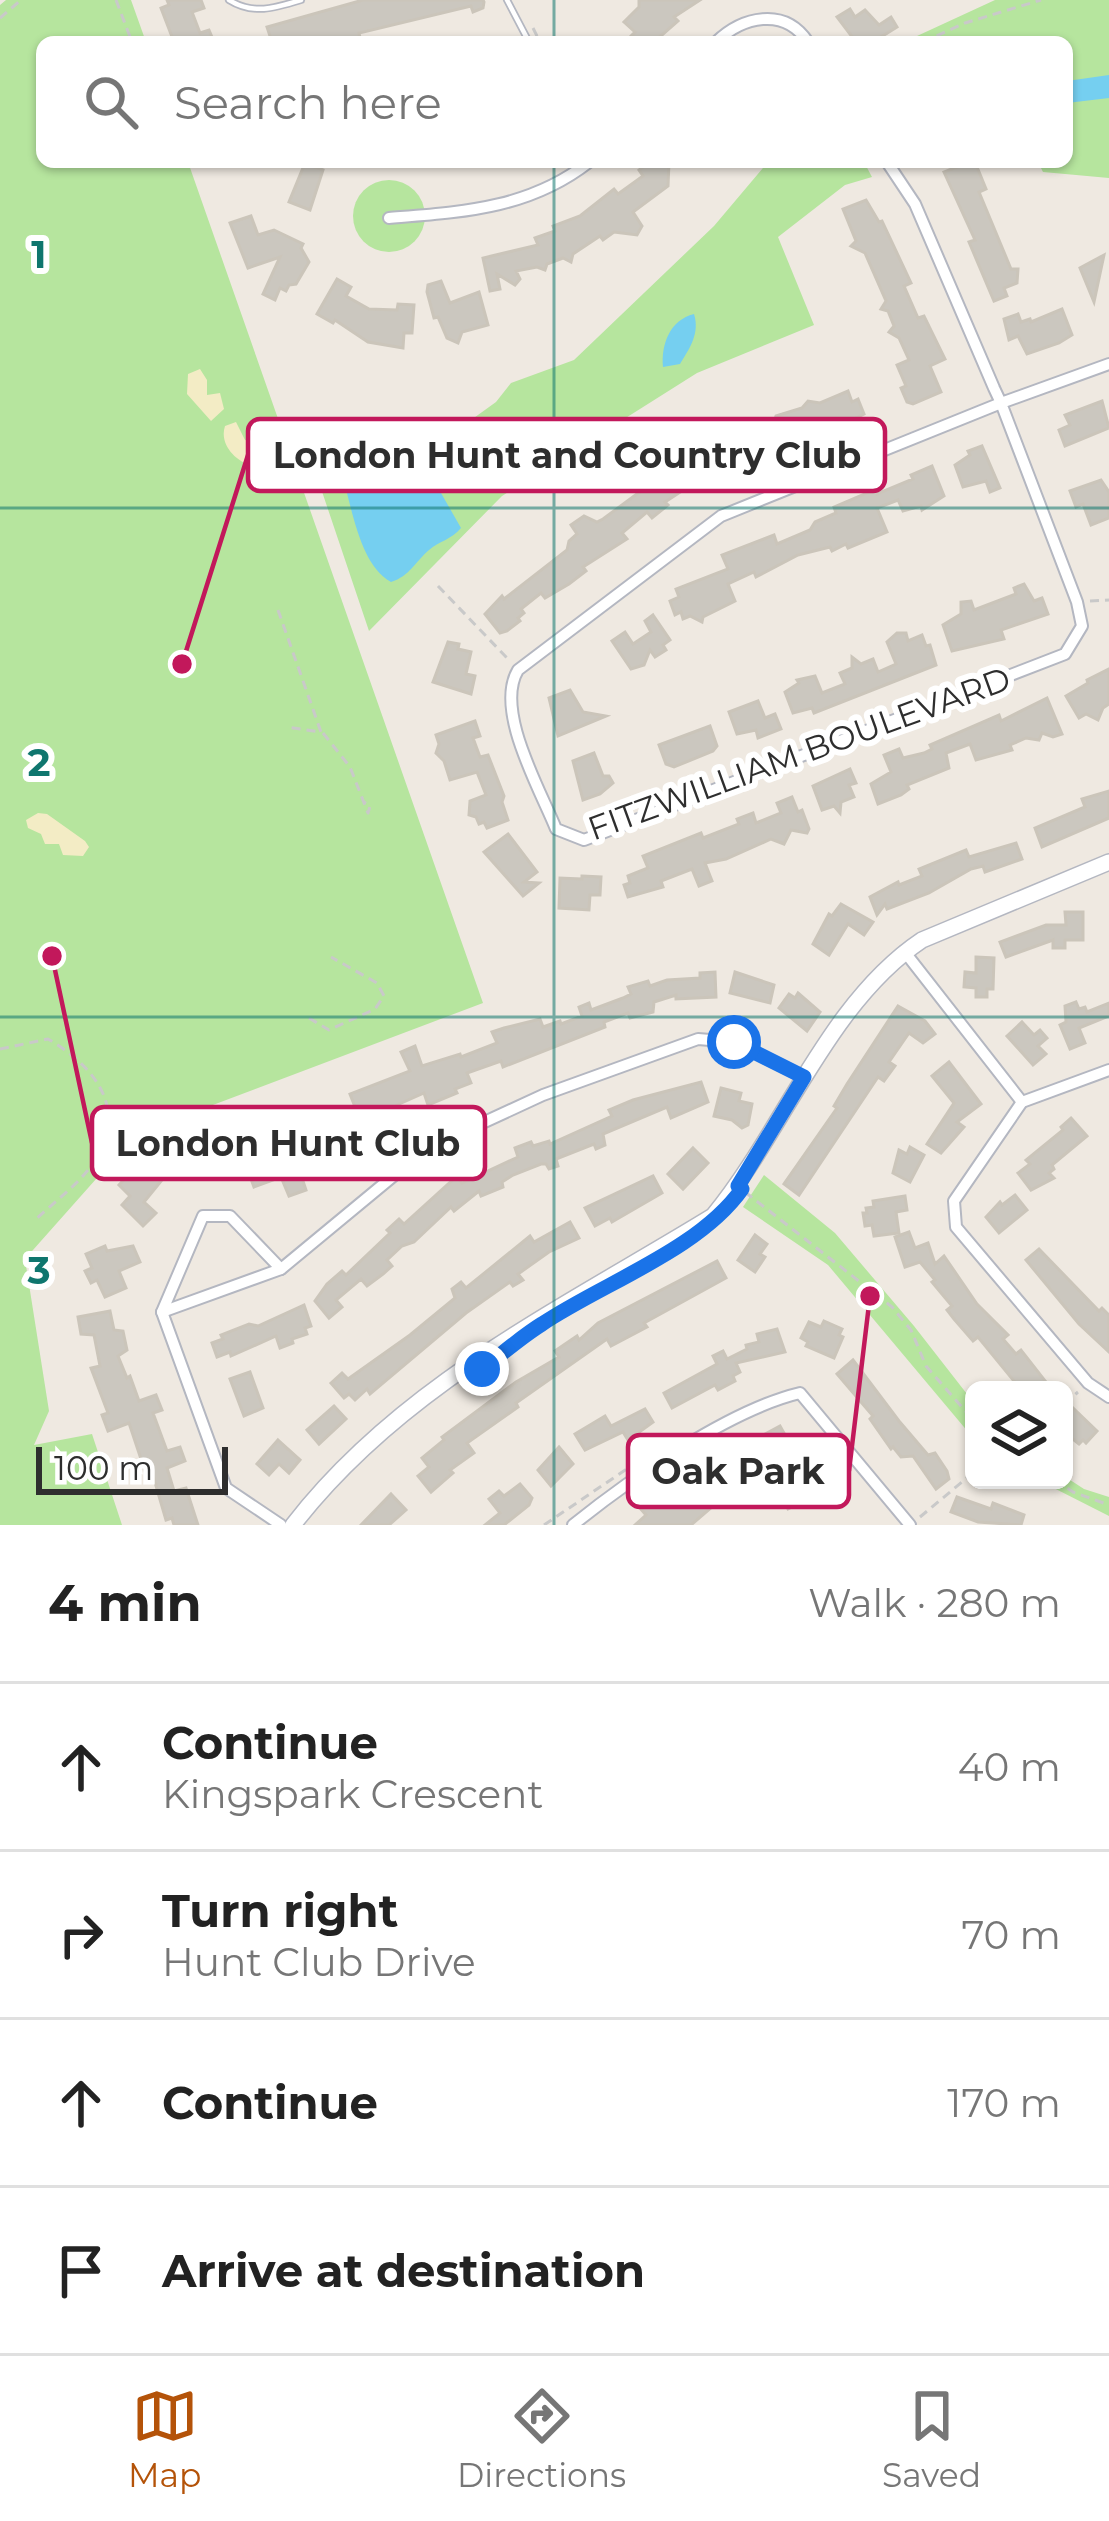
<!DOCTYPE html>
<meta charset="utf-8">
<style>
body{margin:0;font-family:Montserrat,sans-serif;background:#f6f6f6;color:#222}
.controls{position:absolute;right:36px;bottom:36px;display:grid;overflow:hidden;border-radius:18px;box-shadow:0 3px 9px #0004}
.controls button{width:108px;height:108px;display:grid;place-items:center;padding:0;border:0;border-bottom:3px solid #e0e0e0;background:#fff;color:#222;font:60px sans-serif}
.scale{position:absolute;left:36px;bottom:30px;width:192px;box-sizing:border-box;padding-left:12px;border:6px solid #2e2e2e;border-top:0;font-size:33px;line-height:42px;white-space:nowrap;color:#2e2e2e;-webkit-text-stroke:9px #fff;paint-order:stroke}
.stop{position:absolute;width:36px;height:36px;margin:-27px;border:9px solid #1a73e8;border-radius:50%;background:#fff}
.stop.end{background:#1a73e8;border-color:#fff;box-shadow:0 3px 12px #0008}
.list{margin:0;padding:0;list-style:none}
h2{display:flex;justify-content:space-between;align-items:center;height:156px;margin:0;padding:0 48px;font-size:51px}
h2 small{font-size:39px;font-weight:400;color:#767676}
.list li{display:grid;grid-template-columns:78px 1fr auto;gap:36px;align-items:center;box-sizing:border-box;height:168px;padding:0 48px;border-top:3px solid #e0e0e0}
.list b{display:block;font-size:45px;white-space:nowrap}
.list p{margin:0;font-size:39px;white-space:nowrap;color:#767676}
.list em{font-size:39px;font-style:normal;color:#767676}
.icon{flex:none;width:66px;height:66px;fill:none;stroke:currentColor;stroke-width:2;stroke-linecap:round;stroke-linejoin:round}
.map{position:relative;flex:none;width:1109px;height:1525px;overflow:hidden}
.search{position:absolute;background:#fff;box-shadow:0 3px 9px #0004;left:36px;right:36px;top:36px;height:132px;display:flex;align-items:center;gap:30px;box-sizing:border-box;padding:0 42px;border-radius:18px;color:#767676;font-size:45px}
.sheet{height:828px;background:#fff}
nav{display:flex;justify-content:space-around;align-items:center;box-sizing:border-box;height:168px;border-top:3px solid #e0e0e0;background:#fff;font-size:33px;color:#767676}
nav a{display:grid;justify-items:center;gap:6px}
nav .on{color:#b45309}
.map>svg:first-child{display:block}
</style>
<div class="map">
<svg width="1109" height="1525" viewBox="0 0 1109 1525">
<rect width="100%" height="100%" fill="#efe9e1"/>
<!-- green -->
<g fill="#b6e59e">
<polygon points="6,0 131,0 146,42 42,42 42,162 188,162 483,1003 136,1134 25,1259 49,1411 34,1445 92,1434 122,1525 0,1525 0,5"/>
<polygon points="995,0 1109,0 1109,178 1043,172 1038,162 1067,162 1067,42 904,42"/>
<polygon points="768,162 864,162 872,177 845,185 778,237 814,325 697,373 502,496 369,631 308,450 351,430 400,421 471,420 496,402 511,383 574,360 714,226"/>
<circle cx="389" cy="216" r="36"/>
<polygon points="764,1175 835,1233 914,1326 974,1403 974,1439 828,1265 743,1207"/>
<polygon points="1064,1476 1084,1489 1109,1497 1109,1516 1038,1480 1064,1480"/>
</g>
<!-- sand -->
<g fill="#f3ecc5">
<polygon points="200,369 207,380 207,395 220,393 224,409 211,421 187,394 188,374"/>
<path d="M236,422l9,18 11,2 6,18 -10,6c-17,-5 -33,-22 -27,-40z"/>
<polygon points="38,813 47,814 85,841 89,847 83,856 63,855 59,844 45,844 41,834 28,828 26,820"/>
</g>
<!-- water -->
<g fill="#75cff0">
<polygon points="1109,75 1109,98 1067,103 1067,81"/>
<path d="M694,314c6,19 -4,34 -14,50l-17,3c-2,-23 7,-47 31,-53z"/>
<path d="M362,461l48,4 19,7 32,56c-10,12 -22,13 -32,22 -14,12 -19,26 -38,32 -33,-18 -40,-81 -51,-115z"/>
</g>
<!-- building -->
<g fill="#cbc7bf" stroke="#cbc5ba" stroke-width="3">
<polygon points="167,0 201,0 204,8 192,12 200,33 209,30 214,42 174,42 161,8 169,5"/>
<polygon points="363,0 483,0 484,2 483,8 473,12 471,6 359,33 361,42 349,42 347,38 334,42 272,42 267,27"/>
<polygon points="639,0 700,0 674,17 678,21 654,42 625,42 635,32 624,22 639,7"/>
<polygon points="850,9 855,17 865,10 879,25 891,17 897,27 881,37 884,42 856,42 837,17"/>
<polygon points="649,162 669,162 668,186 633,212 642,226 637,235 614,232 603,240 600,236 573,254 571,262 563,258 547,264 545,270 537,267 516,271 520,279 515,285 497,274 500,289 490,291 483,258 538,245 535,238 555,231 553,226 580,216 614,189 618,194 643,176 639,170"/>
<polygon points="969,162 975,162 986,189 979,192 1011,269 1018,269 1017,283 1004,288 1007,296 994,301 969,242 975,240 944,172"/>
<polygon points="305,163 323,170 310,210 289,202"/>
<polygon points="866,200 879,222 882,221 911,283 904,286 918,318 924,316 945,359 930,366 941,392 913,404 907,402 901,388 906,386 897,365 909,360 899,338 889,332 894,326 888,311 881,309 886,301 865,253 851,246 856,241 843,209"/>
<polygon points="251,216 258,235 274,230 303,244 301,248 309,262 296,284 289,285 286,291 280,288 275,300 263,294 280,257 248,268 230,223"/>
<polygon points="1104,255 1094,302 1080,268"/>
<polygon points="337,279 351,287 346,296 369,309 397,310 398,304 414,305 412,333 404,333 403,348 368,342 335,320 333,323 317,314"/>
<polygon points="441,281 450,303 479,292 488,325 462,332 458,343 447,338 438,317 434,318 427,292 428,285"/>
<polygon points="1062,309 1072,335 1059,343 1027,354 1018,336 1009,340 1004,319 1018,314 1021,322 1030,319 1031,322"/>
<polygon points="848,391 852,402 858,399 864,414 818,437 791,446 790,442 761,453 756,461 694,490 691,485 665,502 668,505 652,518 647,512 622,533 627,539 583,567 586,571 569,584 545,598 541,593 521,609 524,613 518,618 520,621 507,631 500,633 485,614 502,596 504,599 567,550 569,541 577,534 571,525 584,516 597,522 603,519 668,471 675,461 682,463 690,458 697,469 712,459 706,444 710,435 723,439 744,430 755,435 760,422 765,421 773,426 776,416 802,408 808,401 820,403"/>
<polygon points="1102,401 1109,428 1065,446 1059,430 1070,425 1065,415"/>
<polygon points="982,446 1000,488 990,492 986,481 963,487 955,465 970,455 968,451"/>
<polygon points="932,466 944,496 922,510 921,506 903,511 898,500 877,508 887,532 848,548 846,544 832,551 830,547 798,555 756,577 754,572 728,584 735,601 703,617 702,622 690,616 683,619 681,612 675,615 670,601 679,597 676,589 728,569 722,555 774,535 777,544 810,530 815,522 836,513 834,507 876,489 877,494 913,479 911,475"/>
<polygon points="1101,480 1109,492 1109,518 1091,525 1083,504 1076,507 1070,491"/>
<polygon points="1024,584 1034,601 1042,598 1048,614 1001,630 1004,639 952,651 943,625 961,614 961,602 971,601 974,610 1016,594 1014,588"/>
<polygon points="653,615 670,640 663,645 666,650 655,657 650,650 644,665 631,669 612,641 625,632 633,644 651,632 645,621"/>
<polygon points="897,633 906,633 908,641 922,635 926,646 930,645 936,665 814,713 812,708 793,713 785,692 799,683 797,680 815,676 822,693 845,684 840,673 852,668 852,657 861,664 873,659 878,672 896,664 887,642"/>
<polygon points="448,642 459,644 458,649 471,652 466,674 475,676 471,694 433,682"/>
<polygon points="1109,669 1109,704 1103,708 1098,720 1086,714 1079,718 1066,696 1088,683 1087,680"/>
<polygon points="570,690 583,712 606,716 558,736 549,698"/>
<polygon points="1047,698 1062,734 1053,737 1042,733 1039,740 1026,738 1010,745 1012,750 976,760 970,744 946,753 949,768 907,785 909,789 901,795 878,804 871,784 891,772 884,755 899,749 903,758 924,753 932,749 930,745 999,715 1001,721"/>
<polygon points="758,701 765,718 775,714 781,729 758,738 756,730 737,734 729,712"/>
<polygon points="475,721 480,736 473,738 480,757 488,755 504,796 502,802 508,820 487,828 484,822 479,824 476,817 469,815 470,801 486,795 477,772 450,780 444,761 436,753 439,744 436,735"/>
<polygon points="710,726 717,746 713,751 674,767 666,764 659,745"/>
<polygon points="594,753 603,776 609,776 613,783 600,794 583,800 573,761"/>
<polygon points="850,769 856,783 849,785 854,797 841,802 840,813 834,806 822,810 813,786"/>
<polygon points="1109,791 1109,818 1042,847 1035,828 1085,807 1082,799"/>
<polygon points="792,797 798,812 802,810 809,829 807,833 791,830 784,844 771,839 726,859 705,863 712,881 699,886 692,869 661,881 663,887 628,897 624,885 630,883 628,876 648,868 643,856 701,833 703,838 739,824 737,819 753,813 756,823 781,813 777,803"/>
<polygon points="508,834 537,872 524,882 539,883 523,896 484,852"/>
<polygon points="1016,843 1022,859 985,872 983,866 971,869 929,893 887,909 885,904 877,915 870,897 898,882 899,885 922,876 919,869 966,850 969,857"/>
<polygon points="582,876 601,877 600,895 590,895 589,910 559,908 560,878 582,879"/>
<polygon points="841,904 873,922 864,935 848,924 829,955 813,944 829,914 832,916"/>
<polygon points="1065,912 1083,912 1083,940 1065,940 1065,948 1053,948 1053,940 1006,957 1000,942 1046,925 1066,925"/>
<polygon points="976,957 994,958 993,989 987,989 987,997 976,997 976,988 964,987 965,972 976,973"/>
<polygon points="715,972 716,997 676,999 676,995 654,1002 653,1012 630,1018 628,1013 604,1022 605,1027 503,1067 501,1061 467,1073 471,1083 455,1089 457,1093 428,1105 424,1093 397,1105 402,1125 355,1144 358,1147 331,1167 317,1149 316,1142 359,1117 350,1094 410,1071 401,1052 415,1046 422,1066 460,1054 461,1057 497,1043 492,1032 504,1028 540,1019 543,1027 560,1021 561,1024 582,1016 579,1007 589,1003 591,1010 623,998 631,994 628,987 648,981 650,986 667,980 700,978 700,973"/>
<polygon points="735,972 774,985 770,1003 730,993"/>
<polygon points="798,993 820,1012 807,1031 779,1008 789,994 795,998"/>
<polygon points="1076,1002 1079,1009 1085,1007 1087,1012 1109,1003 1109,1016 1079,1028 1085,1043 1070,1049 1060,1025 1066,1022 1065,1006"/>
<polygon points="898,1006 925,1021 935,1034 923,1043 909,1033 889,1062 895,1066 884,1081 878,1077 799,1195 784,1184 837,1108 834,1106 847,1084"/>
<polygon points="1022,1022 1034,1035 1040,1030 1047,1038 1038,1046 1046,1054 1033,1065 1007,1036"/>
<polygon points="949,1062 981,1104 957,1122 964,1127 941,1153 927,1144 954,1103 932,1076"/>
<polygon points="701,1082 708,1102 671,1118 667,1107 603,1134 605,1145 596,1149 594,1144 556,1159 558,1166 549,1169 546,1164 541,1164 513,1175 502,1182 503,1187 481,1196 479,1191 454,1211 451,1207 414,1242 402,1246 387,1260 392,1266 383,1274 367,1286 361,1279 336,1300 342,1307 329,1318 315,1301 327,1284 342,1271 346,1275 390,1233 387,1230 399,1219 404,1224 457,1176 462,1183 518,1157 515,1148 531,1142 533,1146 549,1141 550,1144 612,1116 609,1110 633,1100"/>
<polygon points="721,1088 741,1093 739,1101 752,1104 748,1125 742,1128 732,1120 714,1116"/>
<polygon points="1071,1118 1087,1136 1052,1165 1054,1169 1049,1173 1054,1178 1031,1190 1018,1173 1030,1164 1026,1160 1063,1130 1061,1127"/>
<polygon points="910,1147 924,1155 910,1182 893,1173 899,1150 907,1154"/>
<polygon points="292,1148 306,1190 289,1196 281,1177 254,1187 244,1160"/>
<polygon points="693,1148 708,1163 683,1189 668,1174"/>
<polygon points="156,1156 170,1170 144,1202 156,1213 143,1226 122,1205 130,1196 119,1185 132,1171 137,1176"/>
<polygon points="653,1176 662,1193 612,1222 610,1218 595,1226 585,1208"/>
<polygon points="1015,1195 1027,1210 999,1233 986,1217 1000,1202 1002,1205"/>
<polygon points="905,1196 907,1210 896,1212 899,1233 874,1236 872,1225 865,1226 863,1213 867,1213 866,1208 874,1207 873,1201"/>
<polygon points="570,1222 579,1238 549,1252 518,1274 523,1280 513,1286 510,1282 466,1313 370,1394 367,1389 355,1400 349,1394 344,1398 331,1383 342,1373 348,1379 410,1335 455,1298 452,1289 461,1282 466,1288 530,1236 534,1242"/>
<polygon points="909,1232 915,1248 928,1243 935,1264 944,1256 977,1304 1008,1335 1003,1339 1016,1354 1021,1350 1046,1382 1037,1390 1003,1390 1014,1381 978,1337 973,1341 954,1319 947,1310 952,1306 932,1282 935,1280 920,1262 905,1267 895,1237"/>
<polygon points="755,1235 767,1244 760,1254 765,1257 755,1272 738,1260"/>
<polygon points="105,1246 107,1251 133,1246 140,1262 119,1271 126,1288 105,1297 97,1280 91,1283 85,1271 92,1268 86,1254"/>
<polygon points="1039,1249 1099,1311 1102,1308 1109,1315 1109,1352 1079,1324 1026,1260"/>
<polygon points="717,1261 726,1278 644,1323 647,1327 611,1346 607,1339 516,1403 518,1407 467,1443 474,1453 450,1470 453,1473 431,1492 418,1476 429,1467 422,1458 444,1440 442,1437 516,1382 559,1357 555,1351 577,1336 579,1340 598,1323"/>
<polygon points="304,1305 311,1326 305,1328 307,1334 292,1339 293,1343 280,1348 276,1336 231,1356 230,1352 217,1357 212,1343 223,1339 221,1335 249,1324 258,1326"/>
<polygon points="110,1311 114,1330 123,1331 127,1350 118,1356 127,1378 130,1376 139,1401 156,1395 162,1410 153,1413 167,1451 180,1447 185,1461 167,1468 174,1491 186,1488 198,1525 174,1525 172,1518 166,1520 152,1472 146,1474 129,1423 108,1431 102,1415 108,1413 91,1368 100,1366 94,1335 81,1334 78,1317"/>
<polygon points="824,1321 842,1329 839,1335 843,1337 834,1358 806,1346 808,1342 801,1338 809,1322 821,1327"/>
<polygon points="777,1329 785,1352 736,1363 740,1372 733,1376 735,1381 718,1390 715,1385 672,1408 664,1393 717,1364 713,1356 723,1351 727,1359 747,1349 746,1345 759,1342 757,1334"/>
<polygon points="853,1360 899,1421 928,1455 935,1453 947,1471 949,1479 936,1489 913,1456 901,1457 893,1447 891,1449 870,1419 873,1416 837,1374"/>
<polygon points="250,1372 263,1408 244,1416 230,1379"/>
<polygon points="334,1406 346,1419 319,1444 307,1430"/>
<polygon points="1073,1408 1097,1431 1086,1443 1083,1440 1079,1444 1064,1432 1064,1420"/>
<polygon points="645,1409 653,1422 628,1440 623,1432 585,1450 575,1434 605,1416 611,1426"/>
<polygon points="780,1426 788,1440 768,1450 772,1457 759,1464 765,1475 753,1482 749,1475 691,1525 635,1525 646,1515 639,1507 650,1498 654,1504 676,1485 685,1496 709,1475 715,1483 743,1459 737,1449"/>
<polygon points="278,1440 300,1460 289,1473 279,1464 269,1475 257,1464"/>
<polygon points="559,1447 573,1464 551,1486 538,1470"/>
<polygon points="808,1457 827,1488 788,1509 783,1498 797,1490 791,1466"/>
<polygon points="520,1484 532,1498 529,1505 504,1525 485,1525 500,1513 489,1499 499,1491 504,1496"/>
<polygon points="391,1494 406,1510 389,1525 361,1525"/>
<polygon points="957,1497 991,1509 993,1503 1024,1515 1021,1525 978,1522 951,1512"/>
</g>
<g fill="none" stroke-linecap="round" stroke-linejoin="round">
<defs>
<g id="lane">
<path d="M229,0c24,15 46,8 72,0"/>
<polyline points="507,0 529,42"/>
</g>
<g id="street">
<path d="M716,42c26,-25 68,-36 92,0"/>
<path d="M887,162l28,42 79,184 7,15 76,199 5,24 -17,28 -481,186 -28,-11c-16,-40 -62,-119 -38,-159l203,-154 280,-113 108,-39"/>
<path d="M389,218c73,-6 140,-9 200,-56"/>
<polyline points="904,951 1022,1102"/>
<polyline points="1109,1070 1022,1102 954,1201 956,1227 1088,1383 1109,1397"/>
<polyline points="162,1312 281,1269"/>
<polyline points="281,1525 226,1488 162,1312 203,1216 230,1216 281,1269 426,1149 543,1095 698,1039 734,1042 804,1077"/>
<path d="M573,1525c57,-46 156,-115 227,-132l110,132"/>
</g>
<path id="secondary" d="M293,1525c109,-141 272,-218 420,-309 71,-86 115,-213 209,-276l187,-78"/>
</defs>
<!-- lane casing -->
<use href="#lane" stroke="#b4b7c1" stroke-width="8"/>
<!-- street casing -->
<use href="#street" stroke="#b4b7c1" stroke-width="14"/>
<!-- secondary casing -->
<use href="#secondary" stroke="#b4b7c1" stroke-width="18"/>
<!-- path -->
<g stroke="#c9c9c9" stroke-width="3" stroke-dasharray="9 6" stroke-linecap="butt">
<polyline points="116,0 132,42"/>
<polyline points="0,18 21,0"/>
<polyline points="533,28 540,42"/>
<polyline points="923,42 965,23 1041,0"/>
<polyline points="438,586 509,660"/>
<polyline points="1090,601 1109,600"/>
<polyline points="278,610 321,732 286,727"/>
<polyline points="323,733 350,767 368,813 370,806 364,802"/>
<polyline points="309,1018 329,1030 375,1009 384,996 377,983 331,957"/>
<path d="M0,1049l48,-10c42,25 78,63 51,115 -14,26 -44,47 -65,67"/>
<polyline points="745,1192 892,1307 911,1330 926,1366 974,1421"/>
<polyline points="1064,1404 1078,1392"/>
<polyline points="1055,1480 1073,1492 1109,1505"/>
<polyline points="920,1517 974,1472"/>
<polyline points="544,1525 640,1460"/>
</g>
<!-- lane -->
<use href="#lane" stroke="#fff" stroke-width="4.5"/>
<!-- street -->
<use href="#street" stroke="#fff" stroke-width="10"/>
<!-- secondary -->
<use href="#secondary" stroke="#fff" stroke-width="15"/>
</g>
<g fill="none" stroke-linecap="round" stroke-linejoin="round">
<!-- route -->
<path stroke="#1a73e8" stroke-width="15" d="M482,1369c20,-15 39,-32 60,-45 61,-41 157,-74 200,-135l-4,-3 66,-109 -70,-35"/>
</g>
<!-- grid -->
<path fill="none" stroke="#0f766e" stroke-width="3" stroke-opacity="0.55" d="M554,0v42M554,162v1363M0,508h1109M0,1017h1109"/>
<g text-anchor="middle" stroke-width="12" stroke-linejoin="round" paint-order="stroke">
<!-- street labels -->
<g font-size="33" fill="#2e2e2e" stroke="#fff">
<text transform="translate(799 753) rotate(-20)" y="12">FITZWILLIAM BOULEVARD</text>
</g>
</g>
<g font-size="39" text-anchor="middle" font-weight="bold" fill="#0f766e" stroke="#fff" stroke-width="12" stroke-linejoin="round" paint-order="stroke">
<text x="39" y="268">1</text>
<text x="39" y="776">2</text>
<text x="39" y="1284">3</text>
</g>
<!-- callouts -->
<path fill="none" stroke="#c2185b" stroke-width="4.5" d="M182 664L248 455M52 956L92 1143M870 1296L849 1471"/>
<g fill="#c2185b" stroke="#fff" stroke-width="4.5">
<circle cx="182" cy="664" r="12"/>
<circle cx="52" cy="956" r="12"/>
<circle cx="870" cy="1296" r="12"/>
</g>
<g fill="#fff" stroke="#c2185b" stroke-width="4.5">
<rect x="248" y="419" width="637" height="72" rx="12"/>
<rect x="92" y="1107" width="393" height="72" rx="12"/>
<rect x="628" y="1435" width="221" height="72" rx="12"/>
</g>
<g font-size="36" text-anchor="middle" font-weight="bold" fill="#2e2e2e">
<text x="567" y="468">London Hunt and Country Club</text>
<text x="288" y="1156">London Hunt Club</text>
<text x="738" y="1484">Oak Park</text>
</g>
</svg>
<div class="controls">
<button><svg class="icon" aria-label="layers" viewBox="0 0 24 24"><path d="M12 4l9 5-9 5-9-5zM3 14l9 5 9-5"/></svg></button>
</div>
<div class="scale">100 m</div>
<div class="stop" style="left:734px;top:1042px"></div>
<div class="stop end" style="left:482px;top:1369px"></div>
<div class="search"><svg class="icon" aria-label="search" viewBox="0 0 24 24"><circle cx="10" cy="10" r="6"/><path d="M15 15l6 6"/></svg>Search here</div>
</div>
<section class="sheet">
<h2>4 min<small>Walk · 280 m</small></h2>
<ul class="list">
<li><svg class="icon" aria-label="ahead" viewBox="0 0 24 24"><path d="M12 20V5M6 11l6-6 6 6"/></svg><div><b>Continue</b><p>Kingspark Crescent</p></div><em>40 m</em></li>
<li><svg class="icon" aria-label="right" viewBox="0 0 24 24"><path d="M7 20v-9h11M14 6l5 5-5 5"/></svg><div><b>Turn right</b><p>Hunt Club Drive</p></div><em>70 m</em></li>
<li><svg class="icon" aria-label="ahead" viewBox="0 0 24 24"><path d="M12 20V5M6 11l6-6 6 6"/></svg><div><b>Continue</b></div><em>170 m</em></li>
<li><svg class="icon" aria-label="arrive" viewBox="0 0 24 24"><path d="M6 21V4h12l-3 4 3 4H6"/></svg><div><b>Arrive at destination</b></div></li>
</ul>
</section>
<nav>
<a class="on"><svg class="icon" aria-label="map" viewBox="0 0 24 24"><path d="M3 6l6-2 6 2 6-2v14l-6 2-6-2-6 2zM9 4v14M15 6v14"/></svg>Map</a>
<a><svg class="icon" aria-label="directions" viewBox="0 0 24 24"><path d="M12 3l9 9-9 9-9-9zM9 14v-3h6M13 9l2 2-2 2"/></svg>Directions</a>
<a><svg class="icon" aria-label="saved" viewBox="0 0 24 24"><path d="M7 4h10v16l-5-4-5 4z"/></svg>Saved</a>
</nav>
